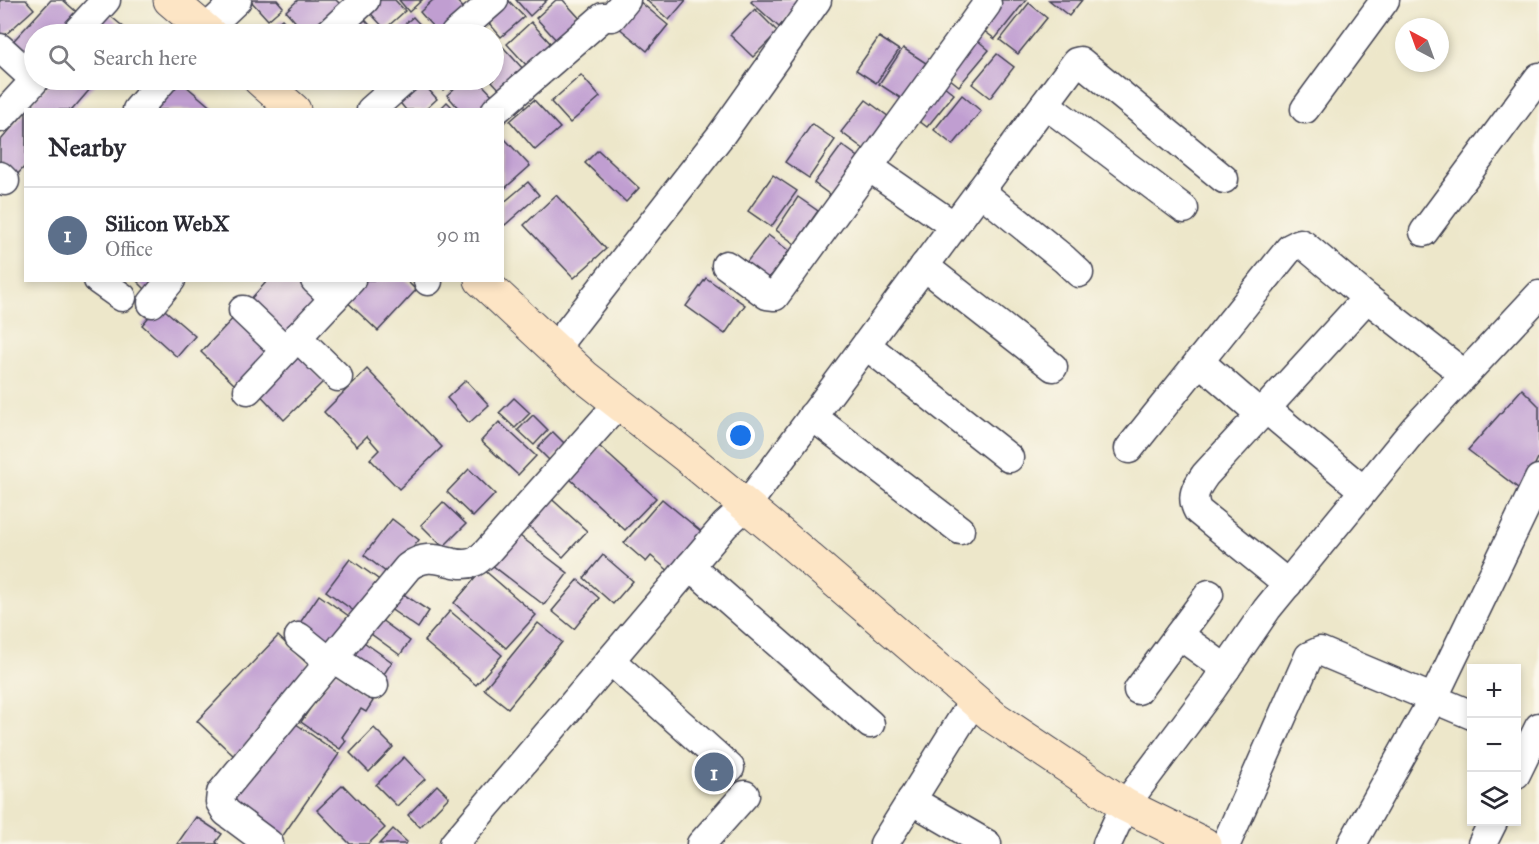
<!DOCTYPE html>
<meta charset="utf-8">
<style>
body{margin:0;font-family:"IM FELL Great Primer",serif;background:#f7f7f7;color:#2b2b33}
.controls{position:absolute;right:18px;bottom:18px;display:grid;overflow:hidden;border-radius:0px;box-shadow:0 3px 9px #0003}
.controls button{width:54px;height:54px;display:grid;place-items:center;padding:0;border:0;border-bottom:2px solid #e1e1e2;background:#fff;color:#2b2b33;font:30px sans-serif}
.compass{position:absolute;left:1395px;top:18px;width:54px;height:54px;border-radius:50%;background:#fff;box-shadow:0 3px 9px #0003;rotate:319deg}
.you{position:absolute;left:741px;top:436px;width:21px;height:21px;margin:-15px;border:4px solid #fff;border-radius:50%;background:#1a73e8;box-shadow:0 0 0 9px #1a73e833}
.badge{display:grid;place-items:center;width:39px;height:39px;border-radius:50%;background:#1f6fb2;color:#fff;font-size:20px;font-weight:700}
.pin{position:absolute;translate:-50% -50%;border:3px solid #fff;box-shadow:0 2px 6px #0006}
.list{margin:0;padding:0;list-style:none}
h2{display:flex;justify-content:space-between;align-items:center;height:78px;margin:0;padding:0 24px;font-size:26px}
h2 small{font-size:20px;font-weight:400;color:#7c7c81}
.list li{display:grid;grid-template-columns:39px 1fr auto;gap:18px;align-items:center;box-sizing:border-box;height:96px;padding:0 24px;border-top:2px solid #e1e1e2}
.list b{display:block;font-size:22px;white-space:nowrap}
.list p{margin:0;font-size:20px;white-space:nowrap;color:#7c7c81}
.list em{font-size:20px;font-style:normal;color:#7c7c81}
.icon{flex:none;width:33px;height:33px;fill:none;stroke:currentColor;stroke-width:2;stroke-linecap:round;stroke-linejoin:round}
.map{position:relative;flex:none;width:1539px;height:844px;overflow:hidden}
.search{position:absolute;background:#fff;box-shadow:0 3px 9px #0003;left:24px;top:24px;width:480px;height:66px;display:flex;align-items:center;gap:15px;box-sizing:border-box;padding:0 21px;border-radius:33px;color:#7c7c81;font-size:22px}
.panel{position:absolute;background:#fff;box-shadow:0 3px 9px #0003;left:24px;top:108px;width:480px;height:174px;border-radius:0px}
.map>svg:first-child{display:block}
</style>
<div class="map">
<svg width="1539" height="844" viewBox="0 0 1539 844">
<rect width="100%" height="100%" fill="#fbf7ec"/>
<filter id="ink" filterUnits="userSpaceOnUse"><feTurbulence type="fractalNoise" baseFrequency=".0167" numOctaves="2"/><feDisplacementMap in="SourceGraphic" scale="12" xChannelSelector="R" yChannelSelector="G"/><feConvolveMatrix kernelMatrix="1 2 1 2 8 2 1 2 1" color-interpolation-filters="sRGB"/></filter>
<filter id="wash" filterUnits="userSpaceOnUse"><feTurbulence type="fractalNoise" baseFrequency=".008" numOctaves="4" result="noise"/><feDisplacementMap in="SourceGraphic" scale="24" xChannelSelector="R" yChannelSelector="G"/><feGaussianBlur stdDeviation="1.35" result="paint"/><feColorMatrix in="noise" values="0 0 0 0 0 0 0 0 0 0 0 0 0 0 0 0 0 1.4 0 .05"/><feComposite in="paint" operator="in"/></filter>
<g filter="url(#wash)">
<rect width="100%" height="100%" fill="#ede7ca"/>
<g id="blocks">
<!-- building -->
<g fill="#c09ed1">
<polygon points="0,0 26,0 34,9 3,37 0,33"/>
<polygon points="51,0 63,0 81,16 64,34 34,34 34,66 5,50"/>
<polygon points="250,0 277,0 283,7 268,20"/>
<polygon points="298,0 336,0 341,5 306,34 286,11"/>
<polygon points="368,0 395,0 405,11 385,29 363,5"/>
<polygon points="399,0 422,0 409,12"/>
<polygon points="433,0 456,0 467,12 439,34 420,12"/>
<polygon points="508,0 524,17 501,37 482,15"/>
<polygon points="516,0 547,0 530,16"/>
<polygon points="556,0 563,0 583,22 559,43 536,18"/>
<polygon points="646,0 686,0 669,20"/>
<polygon points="753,0 801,0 803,1 779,27 751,2"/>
<polygon points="1000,0 1026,0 995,39 979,27"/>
<polygon points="1049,0 1082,0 1069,16"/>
<polygon points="639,1 668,25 647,51 618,27"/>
<polygon points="1029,3 1047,18 1018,54 1000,40"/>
<polygon points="755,9 778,32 753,57 730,35"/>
<polygon points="357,11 378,34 332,34"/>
<polygon points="108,14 132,34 90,34"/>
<polygon points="413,17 429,34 393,34"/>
<polygon points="282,19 296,34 264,34"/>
<polygon points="531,22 552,45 528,67 507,44"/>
<polygon points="970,34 989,50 959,86 940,71"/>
<polygon points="879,37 899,50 876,83 856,70"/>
<polygon points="503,47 524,70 501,91 491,80 494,80 494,56"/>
<polygon points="903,48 926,63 902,99 879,84"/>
<polygon points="997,54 1014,67 990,98 972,84"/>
<polygon points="581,75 600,97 570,123 551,102"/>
<polygon points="52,80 98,80 72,110 26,110"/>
<polygon points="167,80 179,80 214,110 149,110"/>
<polygon points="409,80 420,80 437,99 425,110 406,110 393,94"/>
<polygon points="434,80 454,80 443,90"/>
<polygon points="464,80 478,80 495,98 483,110 460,110 447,95"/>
<polygon points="937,80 954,94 927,127 910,114"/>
<polygon points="962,95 981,111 953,145 934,130"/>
<polygon points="534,100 560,128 535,150 510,121"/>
<polygon points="866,100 889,117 865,150 841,132"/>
<polygon points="447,102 455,110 439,110"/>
<polygon points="26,111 26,165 16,176 0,163 0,141"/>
<polygon points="812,124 835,140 809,178 785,162"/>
<polygon points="504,138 530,166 504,189 502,188"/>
<polygon points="842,145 861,159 833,197 814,183"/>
<polygon points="598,150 639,188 626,202 585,163"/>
<polygon points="773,175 797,191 771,227 748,211"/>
<polygon points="528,182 539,195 505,225 502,222 502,204"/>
<polygon points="556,195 606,249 574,278 524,225"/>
<polygon points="798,197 818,211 795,244 776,230"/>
<polygon points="768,235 789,251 760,289 738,273"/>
<polygon points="706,278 745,305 725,334 686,306"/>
<polygon points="136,280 160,280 148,292"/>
<polygon points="268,280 307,280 323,296 284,337 248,302"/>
<polygon points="358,280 406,280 416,290 378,331 342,297"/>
<polygon points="159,305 195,336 177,357 142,325"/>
<polygon points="239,312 275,347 236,386 201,352"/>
<polygon points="293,348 324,381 284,420 253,387"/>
<polygon points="367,369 442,447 399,489 370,459 379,450 367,436 357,446 324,412"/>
<polygon points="466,380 489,405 469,423 447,398"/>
<polygon points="1522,389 1539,406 1539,456 1522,491 1468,450"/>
<polygon points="514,398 530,413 515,428 499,413"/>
<polygon points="533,415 548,430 534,445 518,430"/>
<polygon points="499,422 536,456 518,475 481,441"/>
<polygon points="553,432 566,445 550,461 537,448"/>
<polygon points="599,446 656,498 625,530 569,478"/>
<polygon points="469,469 495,494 473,517 447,492"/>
<polygon points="545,493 587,531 563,557 522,520"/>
<polygon points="662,499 703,533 670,572 651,556 646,562 624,543"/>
<polygon points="443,502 466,524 443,547 421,525"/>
<polygon points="392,519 419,540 391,576 364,555"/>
<polygon points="516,533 568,573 544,605 492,565"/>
<polygon points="603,555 633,581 613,604 584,578"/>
<polygon points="350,559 385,584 361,616 326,591"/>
<polygon points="483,569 536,615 506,648 454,603"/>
<polygon points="578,580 599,598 574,629 552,611"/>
<polygon points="397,590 429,611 418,628 386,606"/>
<polygon points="319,595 353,619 329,654 295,630"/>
<polygon points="450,611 502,655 476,685 424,641"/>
<polygon points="377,617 410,641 400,655 367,631"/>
<polygon points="538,623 562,642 508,708 484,689"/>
<polygon points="278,636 316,672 235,757 197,721"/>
<polygon points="358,638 392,662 380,680 345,655"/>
<polygon points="335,671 373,701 366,712 361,709 342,737 346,741 340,749 301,722"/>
<polygon points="289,719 339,754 282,837 232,803"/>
<polygon points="374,728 393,747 369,772 350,753"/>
<polygon points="404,757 425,779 397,806 376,785"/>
<polygon points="343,785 385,828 368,844 350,844 317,810"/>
<polygon points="437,785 449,797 420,827 408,815"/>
<polygon points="196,817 222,834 216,842 218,844 177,844"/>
<polygon points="393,829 407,842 405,844 379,844"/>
</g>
</g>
</g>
<g filter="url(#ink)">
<use href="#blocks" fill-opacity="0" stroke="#404050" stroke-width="1.5"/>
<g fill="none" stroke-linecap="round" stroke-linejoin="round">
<defs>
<g id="street">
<polyline points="75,34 106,0"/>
<polyline points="201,34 237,0"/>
<polyline points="328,34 365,0"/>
<polyline points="455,34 494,0"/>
<polyline points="0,48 34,79"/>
<polyline points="1045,104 1184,209"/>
<polyline points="1305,109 1385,0"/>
<polyline points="137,110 163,80"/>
<polyline points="371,110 405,80"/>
<polyline points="496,110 603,17 612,17 626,0"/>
<polyline points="0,118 35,80"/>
<polyline points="869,167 954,226"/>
<polyline points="0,176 5,181"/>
<polyline points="980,191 1064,259 1079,273"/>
<polyline points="1424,232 1539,77"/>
<polyline points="726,265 767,295 775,296 987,4"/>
<polyline points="924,266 1053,367"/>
<polyline points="98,280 122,297"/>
<polyline points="315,280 334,298"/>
<polyline points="428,280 428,281"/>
<polyline points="1367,298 1464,374"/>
<polyline points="152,303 171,280"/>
<polyline points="243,310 285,350"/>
<polyline points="297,337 338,377"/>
<polyline points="866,345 1009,458"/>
<polyline points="555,348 721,135 817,0"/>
<polyline points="1199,361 1260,414"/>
<polyline points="248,390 351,280"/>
<polyline points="1266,409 1363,490"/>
<polyline points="812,416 960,530"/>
<path d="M1129,449l161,-201 10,-5 4,2 63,53 -162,177c-9,13 -15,21 -7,36l90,73"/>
<polyline points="690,566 870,724"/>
<polyline points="1179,635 1226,669"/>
<polyline points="299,637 330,662"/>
<polyline points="333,658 374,685"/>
<polyline points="610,660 730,768"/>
<polyline points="1138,690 1209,594"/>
<polyline points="1516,774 1539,727"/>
<polyline points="911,800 987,844"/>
<path d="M269,844l-43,-32 -6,-10 1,-9 187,-226c26,-20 44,4 66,-5 4,-1 9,-7 12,-9l132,-149"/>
<polyline points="454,844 725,525 746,506 1076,62 1080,61 1224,179"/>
<polyline points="701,844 745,795"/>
<polyline points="884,844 974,700"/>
<polyline points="1107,844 1125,805 1212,689 1267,609 1415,428 1539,295"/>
<polyline points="1226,844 1309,656 1320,651 1472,715"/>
<polyline points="1352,844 1433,699 1539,479"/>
<polyline points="1482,844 1493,822"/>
</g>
<g id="secondary">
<polyline points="170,0 210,34"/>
<polyline points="260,80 294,110"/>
<polyline points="481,280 585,377 686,456 784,537 995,718 1125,805 1204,844"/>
</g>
</defs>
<!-- street casing -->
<use href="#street" stroke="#404050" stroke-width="31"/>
<!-- secondary casing -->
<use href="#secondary" stroke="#404050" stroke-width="35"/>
<!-- street -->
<use href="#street" stroke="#fff" stroke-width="28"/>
<!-- secondary -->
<use href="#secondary" stroke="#fde5c5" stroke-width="33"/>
</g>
</g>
</svg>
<div class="controls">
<button>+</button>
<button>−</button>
<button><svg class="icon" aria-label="layers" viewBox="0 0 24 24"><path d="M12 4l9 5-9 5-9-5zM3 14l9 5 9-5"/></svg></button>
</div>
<svg class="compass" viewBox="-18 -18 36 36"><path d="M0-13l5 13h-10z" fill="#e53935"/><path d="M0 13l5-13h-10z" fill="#7c7c81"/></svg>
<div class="you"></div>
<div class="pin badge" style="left:714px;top:772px;background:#5c6f8a">1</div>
<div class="search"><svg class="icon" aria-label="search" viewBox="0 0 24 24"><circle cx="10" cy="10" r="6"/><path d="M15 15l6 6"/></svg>Search here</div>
<section class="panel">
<h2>Nearby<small></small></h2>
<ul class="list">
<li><span class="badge" style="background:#5c6f8a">1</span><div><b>Silicon WebX</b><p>Office</p></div><em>90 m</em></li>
</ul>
</section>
</div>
